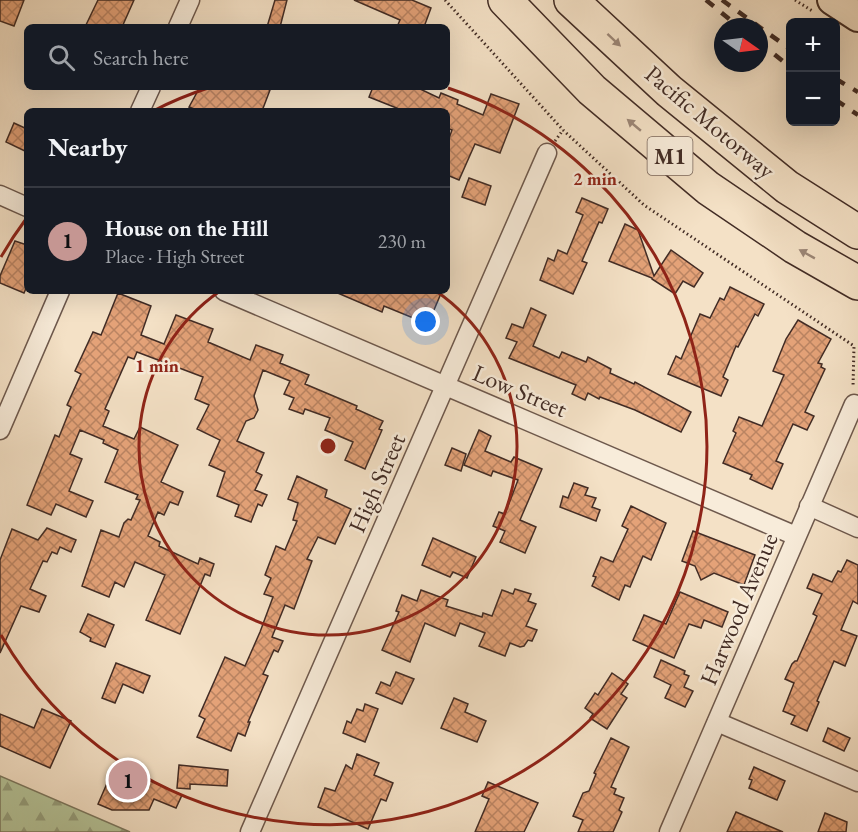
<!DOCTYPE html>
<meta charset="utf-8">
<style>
body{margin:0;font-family:"EB Garamond",serif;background:#20242c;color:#f1f3f6}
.controls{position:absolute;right:18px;top:18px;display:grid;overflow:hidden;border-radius:9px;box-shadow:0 6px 24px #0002}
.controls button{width:54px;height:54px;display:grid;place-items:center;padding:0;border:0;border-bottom:2px solid #363941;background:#171b24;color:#f1f3f6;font:30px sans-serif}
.compass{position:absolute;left:714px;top:18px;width:54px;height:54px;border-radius:50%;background:#171b24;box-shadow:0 6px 24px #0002;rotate:104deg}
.you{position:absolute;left:426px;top:322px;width:21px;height:21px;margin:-15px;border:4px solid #fff;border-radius:50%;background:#1a73e8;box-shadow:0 0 0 9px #1a73e833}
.badge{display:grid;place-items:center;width:39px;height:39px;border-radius:50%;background:#c59692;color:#111;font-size:20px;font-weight:700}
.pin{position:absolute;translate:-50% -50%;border:3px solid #fff;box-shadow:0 2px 6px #0006}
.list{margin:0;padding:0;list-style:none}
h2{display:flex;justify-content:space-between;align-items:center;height:78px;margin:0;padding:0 24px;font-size:26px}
h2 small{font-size:20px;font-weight:400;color:#9ea1a6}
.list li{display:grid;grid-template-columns:39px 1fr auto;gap:18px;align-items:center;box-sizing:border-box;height:108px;padding:0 24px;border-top:2px solid #363941}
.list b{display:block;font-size:22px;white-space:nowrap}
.list p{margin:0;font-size:20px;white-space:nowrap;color:#9ea1a6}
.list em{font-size:20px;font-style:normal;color:#9ea1a6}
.icon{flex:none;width:33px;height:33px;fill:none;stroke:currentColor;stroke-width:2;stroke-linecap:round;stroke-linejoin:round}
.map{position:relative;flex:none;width:858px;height:832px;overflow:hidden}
.search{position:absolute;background:#171b24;box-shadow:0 6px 24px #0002;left:24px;top:24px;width:426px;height:66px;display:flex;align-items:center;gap:15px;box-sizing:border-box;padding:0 21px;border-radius:9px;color:#9ea1a6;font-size:22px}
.panel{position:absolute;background:#171b24;box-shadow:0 6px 24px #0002;left:24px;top:108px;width:426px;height:186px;border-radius:9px}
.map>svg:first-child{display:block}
</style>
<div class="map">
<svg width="858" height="832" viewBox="0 0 858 832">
<defs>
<pattern id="forest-firs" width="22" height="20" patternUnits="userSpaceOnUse" patternTransform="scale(1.5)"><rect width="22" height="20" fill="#b5c499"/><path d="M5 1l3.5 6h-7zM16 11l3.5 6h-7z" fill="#959f7d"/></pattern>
<pattern id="building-cross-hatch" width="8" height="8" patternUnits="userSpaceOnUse" patternTransform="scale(1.5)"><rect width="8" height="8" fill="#e4a278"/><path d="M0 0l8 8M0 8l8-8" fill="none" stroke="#ba8462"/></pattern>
</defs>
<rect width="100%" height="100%" fill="#f4e1c6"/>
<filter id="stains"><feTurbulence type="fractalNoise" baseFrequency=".00333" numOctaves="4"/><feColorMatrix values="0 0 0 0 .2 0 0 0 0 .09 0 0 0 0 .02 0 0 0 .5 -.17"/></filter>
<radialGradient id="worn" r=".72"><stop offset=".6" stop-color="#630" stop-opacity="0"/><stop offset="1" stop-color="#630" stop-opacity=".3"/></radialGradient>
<!-- forest -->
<polygon fill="url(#forest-firs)" stroke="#7c785f" stroke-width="1.5" points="0,776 130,832 0,832"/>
<!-- building -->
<g fill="url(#building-cross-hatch)" stroke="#422c25" stroke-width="1.5">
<polygon points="0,0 24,0 14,26 0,21"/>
<polygon points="98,0 134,0 122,27 85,27"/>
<polygon points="275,0 287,0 280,27 267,27"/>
<polygon points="354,0 412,0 431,8 424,27 397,27 400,20"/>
<polygon points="200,87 262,87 270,90 262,111 199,111 189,107"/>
<polygon points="373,87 416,87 439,98 441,93 458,100 457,104 483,115 491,94 519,104 500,153 475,144 459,180 447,175 447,144 452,130 447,128 447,111 404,111 369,97"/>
<polygon points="14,123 27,129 27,152 6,142"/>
<polygon points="469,178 491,186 485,205 462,197"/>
<polygon points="582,198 608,209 602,223 599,222 582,261 587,263 573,294 540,280 548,258 554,261 558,250 567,254 583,215 576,212"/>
<polygon points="625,224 638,230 654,276 671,250 703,273 694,287 683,281 675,294 652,279 652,278 609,261"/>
<polygon points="15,241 27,245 27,286 24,293 0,283 0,276"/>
<polygon points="730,287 764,304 758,316 755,314 738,347 736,346 723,377 728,380 721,396 668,374 676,356 681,359 700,314 710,318 720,298 724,300"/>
<polygon points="333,291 442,291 428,324 384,306 382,312"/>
<polygon points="118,293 151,306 141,335 164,344 176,315 213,329 208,342 250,360 256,345 283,355 280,363 309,375 305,384 357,406 356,409 383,421 379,429 382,430 365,469 345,460 353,442 325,430 330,418 305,409 303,414 289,409 294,398 284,394 290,381 263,370 254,396 258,410 254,418 246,421 237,441 264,453 256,472 262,475 255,490 267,495 262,506 258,504 251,522 235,516 239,505 217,496 225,472 209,465 220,440 197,429 209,405 195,399 203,377 137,352 134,359 128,357 105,409 109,411 103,426 134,439 140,427 178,445 161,482 183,492 178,505 170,502 164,515 158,512 148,536 160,542 159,546 198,564 200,558 214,564 210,576 205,574 180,634 146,620 165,575 135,562 124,587 115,582 109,597 82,586 101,530 119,537 124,523 128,519 131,520 140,500 136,499 138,495 105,482 118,450 103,443 104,440 80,430 70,454 82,459 69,491 93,501 86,517 56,504 51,515 27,505 55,435 59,437 71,407 67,405 81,374 75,371 93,332 101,335"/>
<polygon points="531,308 546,315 533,346 559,358 562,352 586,362 588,357 611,369 610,373 634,384 635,382 691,412 681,432 635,410 600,397 599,399 588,393 585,400 572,394 576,385 509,358 517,342 506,338 512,324 523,328"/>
<polygon points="798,320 831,339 818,363 822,364 821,367 825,369 805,412 814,416 807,430 793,424 776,461 783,464 772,489 750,479 752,475 723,463 736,433 733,431 739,417 762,426 784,375 773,371 786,339"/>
<polygon points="479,430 491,436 485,451 511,462 514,457 542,469 520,520 536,527 525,553 500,542 505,531 493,526 499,512 505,514 518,480 493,471 491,476 464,465"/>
<polygon points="452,448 466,454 461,471 445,465"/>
<polygon points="297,476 327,490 325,497 351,509 335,544 318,537 307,559 312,561 294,609 285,605 272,637 283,641 278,652 274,650 263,674 268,676 248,722 250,722 245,736 238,733 231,751 197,737 205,719 199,716 225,657 245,666 260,632 273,597 264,594 271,578 265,575 276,546 285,550 297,521 293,520 298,503 288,499"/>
<polygon points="574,483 588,488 585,495 596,498 592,507 600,510 596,521 560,507 563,496 568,498"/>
<polygon points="631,506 666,523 651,560 643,556 630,587 625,585 619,600 592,586 596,577 593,576 601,557 613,562 628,529 622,526"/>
<polygon points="47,528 76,540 71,552 60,547 57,554 52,552 47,562 43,561 30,589 46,596 39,612 21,606 0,653 0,560 12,529 38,540"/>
<polygon points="693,531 755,555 744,585 714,573 701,580 695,566 682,561"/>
<polygon points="433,538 476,557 467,578 453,572 450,577 422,565"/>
<polygon points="847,560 858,565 858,604 853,601 841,630 857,636 845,666 834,661 817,701 819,702 807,731 791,724 795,716 783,711 794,683 785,679 792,664 795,661 797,661 817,616 813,614 822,594 807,588 813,574 832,582 838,571 841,572"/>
<polygon points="515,589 531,594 528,601 536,604 526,626 537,630 532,641 528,640 524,646 520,647 510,643 505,656 479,646 485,633 460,623 455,636 425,623 410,662 382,650 399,612 396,611 402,595 417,601 421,590 448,600 446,606 482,617 483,613 492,616 502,590 513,594"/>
<polygon points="680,592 728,612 722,627 704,620 701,628 689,624 674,658 633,640 644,615 666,624"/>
<polygon points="88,614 114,625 105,647 90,641 91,638 80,632"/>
<polygon points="661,660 685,671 684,674 689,676 684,687 693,691 685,707 665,698 671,685 654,677"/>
<polygon points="116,663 150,676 143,693 123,684 115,703 102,698"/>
<polygon points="396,672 414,679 402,704 376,693 381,682 390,686"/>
<polygon points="612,673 628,684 621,694 627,698 607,729 590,718 593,714 585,708 595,693 598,695"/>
<polygon points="454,698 468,704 465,712 486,721 477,742 441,728"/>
<polygon points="365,704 378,709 365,742 343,733 347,721 351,723 357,709 363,711"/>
<polygon points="42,709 71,721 50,768 0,746 0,714 34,728"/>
<polygon points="828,728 850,738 844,751 823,741"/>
<polygon points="611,738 629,747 611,787 616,789 614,794 624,798 619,810 622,812 613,832 578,832 583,820 573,816 583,793 589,791 596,774 594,773"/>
<polygon points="357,754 379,763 374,775 393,783 386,801 381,799 368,829 318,807 325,788 335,791 346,765 352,769"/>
<polygon points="115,765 182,795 176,808 154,799 149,810 112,810 98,804"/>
<polygon points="179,765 228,770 227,786 190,784 190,789 177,788"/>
<polygon points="754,767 785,781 777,800 749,788 752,780 749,779"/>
<polygon points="488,782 538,803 524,832 475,832 489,799 482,796"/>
<polygon points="736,812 783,832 727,832"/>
<polygon points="825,813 847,822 846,832 818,832"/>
</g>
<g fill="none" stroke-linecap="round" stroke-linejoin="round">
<defs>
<g id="minor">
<polyline points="178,27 190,0"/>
<polyline points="140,111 151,87"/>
<polyline points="0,195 27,207"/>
<polyline points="224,291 796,536"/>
<polyline points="0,430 60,291"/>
<polyline points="809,506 858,528"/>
<polyline points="717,722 858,782"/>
<polyline points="250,832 547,153"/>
<polyline points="669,832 854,404"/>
</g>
<polyline id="primary" points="832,0 858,17"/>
<g id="motorway">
<polyline points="505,0 592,90 708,188 795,247 858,283"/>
<polyline points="571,0 669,91 787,187 858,232"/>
</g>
</defs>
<!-- minor casing -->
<use href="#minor" stroke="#6e594d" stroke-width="21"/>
<!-- primary casing -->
<use href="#primary" stroke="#422c25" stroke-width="32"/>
<!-- motorway casing -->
<use href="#motorway" stroke="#422c25" stroke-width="36"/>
<!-- path -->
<g stroke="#422c25" stroke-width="3" stroke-dasharray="1.5 3" stroke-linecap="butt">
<polyline points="445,0 563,130 644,205 854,346 853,387"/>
<polyline points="795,0 814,12"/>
<polyline points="555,141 563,130"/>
</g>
<!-- minor -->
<use href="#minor" stroke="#f8ecda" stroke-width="18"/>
<!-- primary -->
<use href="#primary" stroke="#f4e1c6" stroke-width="28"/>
<!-- motorway -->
<use href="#motorway" stroke="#f4e1c6" stroke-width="33"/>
<!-- rail -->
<g stroke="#422c25" stroke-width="4.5" stroke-dasharray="10 10" stroke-linecap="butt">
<polyline points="706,0 739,27"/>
<polyline points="722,0 790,49"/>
<polyline points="759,42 790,67"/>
<polyline points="836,79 858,92"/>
<polyline points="836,100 858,115"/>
</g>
</g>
<!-- one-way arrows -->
<defs><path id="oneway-solid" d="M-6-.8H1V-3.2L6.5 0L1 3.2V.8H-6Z" transform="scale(1.5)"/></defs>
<g fill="#9b8676">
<use href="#oneway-solid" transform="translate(614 40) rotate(43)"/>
<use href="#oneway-solid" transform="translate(634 125) rotate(-140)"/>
<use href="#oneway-solid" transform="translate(807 254) rotate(-151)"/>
</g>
<!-- distance rings -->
<g fill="none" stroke="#8f2418" stroke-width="3">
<path d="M436 291A189 189 0 1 1 220 291"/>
<path d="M1 257A378 378 0 0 1 26 219M153 111A378 378 0 0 1 208 88M448 88A378 378 0 1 1 1 635"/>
</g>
<g text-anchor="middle" stroke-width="5" stroke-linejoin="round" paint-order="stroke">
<!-- shield labels -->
<rect fill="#f8ecda" stroke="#79665b" stroke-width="1.5" x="647.5" y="137" width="45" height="38" rx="4.5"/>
<g font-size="22" font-weight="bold" fill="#422c25">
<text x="670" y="164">M1</text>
</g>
<!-- street labels -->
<g font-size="24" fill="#422c25" stroke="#f8ecda">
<text transform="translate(710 122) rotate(40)" y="8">Pacific Motorway</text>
<text transform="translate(520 391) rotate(23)" y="8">Low Street</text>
<text transform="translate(377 483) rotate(-66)" y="8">High Street</text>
<text transform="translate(739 609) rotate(-67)" y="8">Harwood Avenue</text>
</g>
</g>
<circle cx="328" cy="446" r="9" fill="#8f2418" stroke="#f8ecda" stroke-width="3"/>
<g font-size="18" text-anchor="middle" font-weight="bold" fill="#8f2418" stroke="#f8ecda" stroke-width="5" stroke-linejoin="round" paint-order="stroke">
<text x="595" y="185">2 min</text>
<text x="157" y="372">1 min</text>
</g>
<rect width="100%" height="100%" filter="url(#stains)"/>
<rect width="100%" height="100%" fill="url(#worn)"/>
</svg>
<div class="controls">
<button>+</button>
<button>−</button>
</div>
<svg class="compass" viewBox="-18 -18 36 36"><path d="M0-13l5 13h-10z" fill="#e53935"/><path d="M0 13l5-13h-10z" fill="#9ea1a6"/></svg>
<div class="you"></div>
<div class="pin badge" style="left:128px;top:780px">1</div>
<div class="search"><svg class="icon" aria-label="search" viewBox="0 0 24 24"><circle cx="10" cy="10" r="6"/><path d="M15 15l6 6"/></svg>Search here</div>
<section class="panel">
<h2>Nearby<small></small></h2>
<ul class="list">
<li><span class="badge">1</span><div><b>House on the Hill</b><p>Place · High Street</p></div><em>230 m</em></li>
</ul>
</section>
</div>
